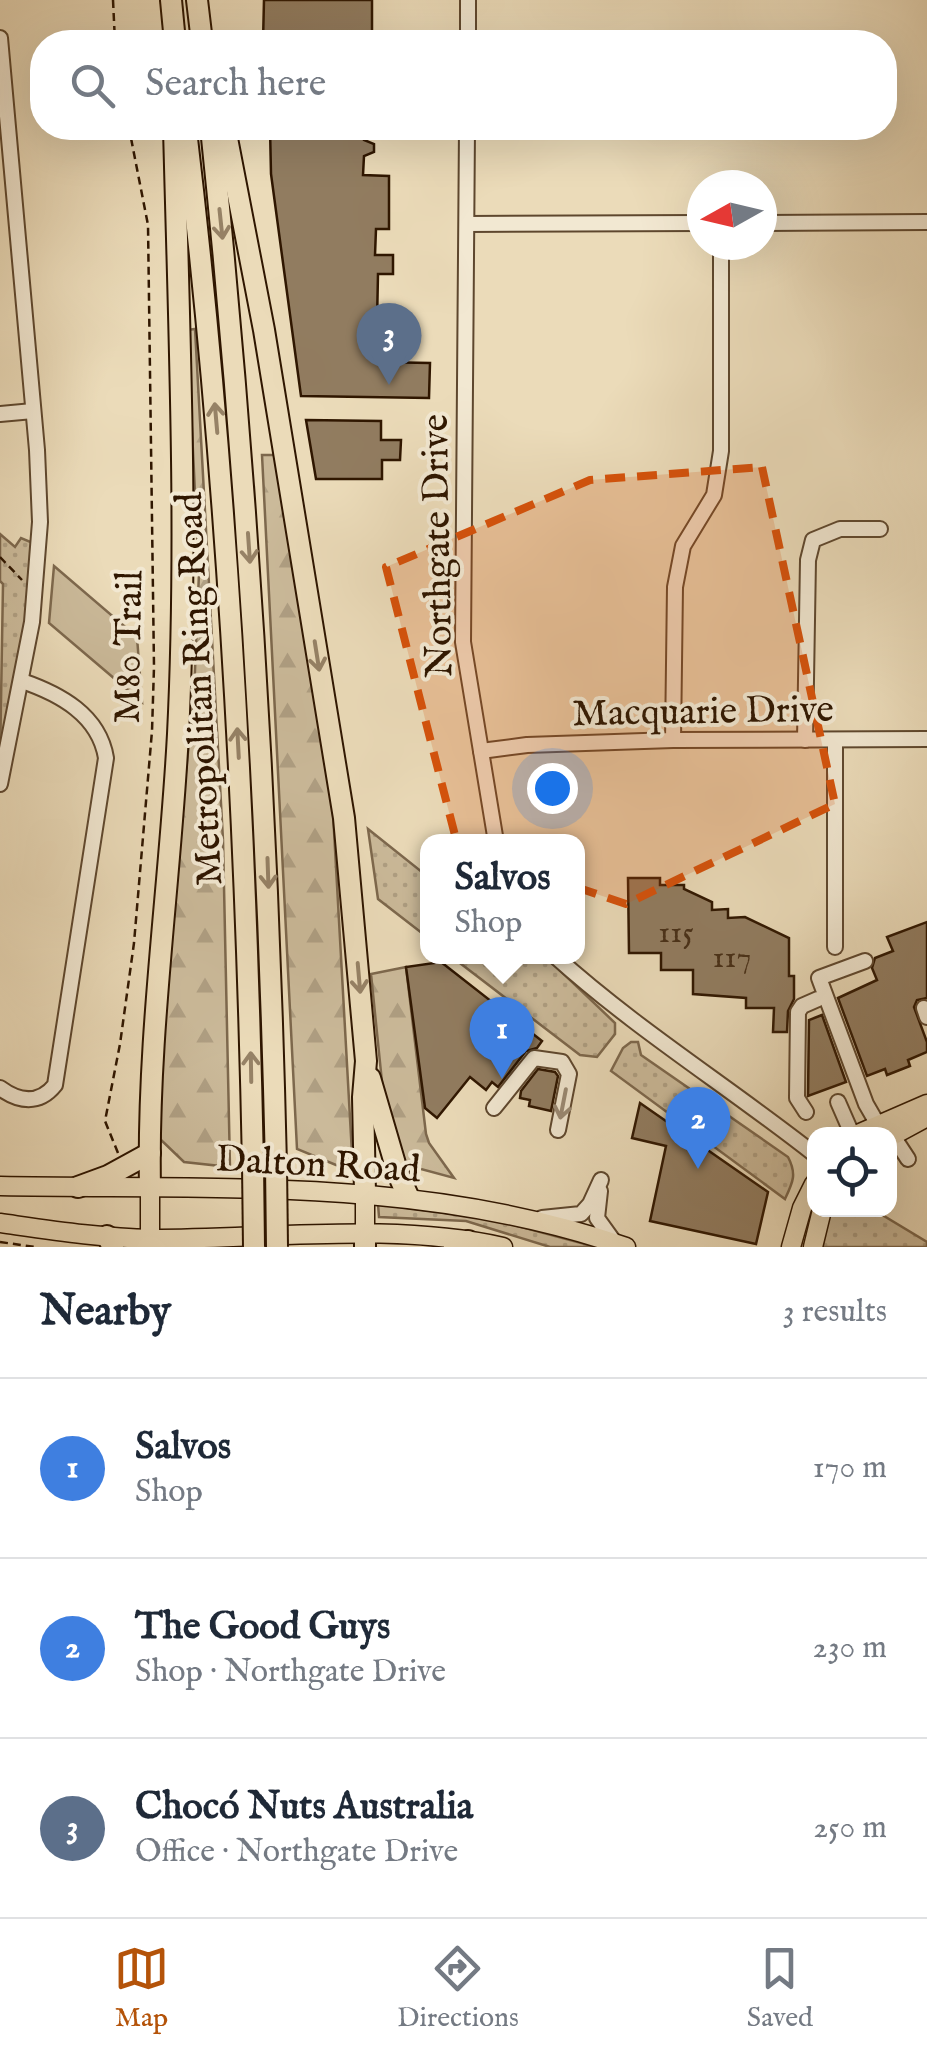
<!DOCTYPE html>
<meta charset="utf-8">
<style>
body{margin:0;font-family:"IM FELL English",serif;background:#f6f6f7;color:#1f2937}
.controls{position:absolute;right:30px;bottom:30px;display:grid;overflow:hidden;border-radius:20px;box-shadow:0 10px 40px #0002}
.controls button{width:90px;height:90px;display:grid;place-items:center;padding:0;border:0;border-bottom:2px solid #e0e1e3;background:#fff;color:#1f2937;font:50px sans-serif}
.compass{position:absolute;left:687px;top:170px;width:90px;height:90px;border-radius:50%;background:#fff;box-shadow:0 10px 40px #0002;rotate:262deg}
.you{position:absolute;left:552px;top:788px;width:35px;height:35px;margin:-25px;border:8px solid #fff;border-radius:50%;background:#1a73e8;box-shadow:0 0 0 15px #1a73e833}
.badge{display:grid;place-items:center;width:65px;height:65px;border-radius:50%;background:#b45309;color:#fff;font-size:32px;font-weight:700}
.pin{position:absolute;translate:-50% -82px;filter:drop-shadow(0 2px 5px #0008)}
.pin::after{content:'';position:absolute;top:52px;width:35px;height:30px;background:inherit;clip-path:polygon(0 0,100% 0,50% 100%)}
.popup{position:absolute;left:420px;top:834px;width:165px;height:130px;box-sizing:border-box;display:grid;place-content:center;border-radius:20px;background:#fff;filter:drop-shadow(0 2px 8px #0005);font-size:32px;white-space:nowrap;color:#747a83}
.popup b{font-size:38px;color:#1f2937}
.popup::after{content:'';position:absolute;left:50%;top:100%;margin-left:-20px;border:20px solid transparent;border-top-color:#fff}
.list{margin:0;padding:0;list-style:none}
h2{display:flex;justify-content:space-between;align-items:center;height:130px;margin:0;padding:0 40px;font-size:42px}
h2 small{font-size:32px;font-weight:400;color:#747a83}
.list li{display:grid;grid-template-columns:65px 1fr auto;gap:30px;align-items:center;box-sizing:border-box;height:180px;padding:0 40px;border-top:2px solid #e0e1e3}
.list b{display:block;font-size:38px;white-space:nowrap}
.list p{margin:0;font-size:32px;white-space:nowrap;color:#747a83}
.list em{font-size:32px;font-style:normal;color:#747a83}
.icon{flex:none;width:55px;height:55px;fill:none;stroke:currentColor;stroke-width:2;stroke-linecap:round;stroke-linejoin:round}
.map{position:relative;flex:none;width:927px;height:1247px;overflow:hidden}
.search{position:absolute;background:#fff;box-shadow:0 10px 40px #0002;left:30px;right:30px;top:30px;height:110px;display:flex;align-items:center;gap:25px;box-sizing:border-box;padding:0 35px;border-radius:40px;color:#747a83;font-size:38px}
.sheet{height:670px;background:#fff}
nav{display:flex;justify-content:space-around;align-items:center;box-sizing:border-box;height:140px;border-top:2px solid #e0e1e3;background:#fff;font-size:28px;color:#747a83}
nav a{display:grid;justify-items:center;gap:5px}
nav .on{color:#b45309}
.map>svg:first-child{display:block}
</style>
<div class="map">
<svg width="927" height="1247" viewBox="0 0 927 1247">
<defs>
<pattern id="grass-dots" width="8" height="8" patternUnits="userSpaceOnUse" patternTransform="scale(2.5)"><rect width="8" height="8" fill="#cbba9a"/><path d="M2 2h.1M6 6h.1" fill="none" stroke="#af9f83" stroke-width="1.8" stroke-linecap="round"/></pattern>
<pattern id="forest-firs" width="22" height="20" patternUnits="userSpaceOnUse" patternTransform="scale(2.5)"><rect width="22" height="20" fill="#cbba9a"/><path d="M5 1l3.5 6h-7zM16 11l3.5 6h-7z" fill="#af9f83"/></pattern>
</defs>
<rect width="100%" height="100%" fill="#ebdbb9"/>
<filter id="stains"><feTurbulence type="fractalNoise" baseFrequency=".002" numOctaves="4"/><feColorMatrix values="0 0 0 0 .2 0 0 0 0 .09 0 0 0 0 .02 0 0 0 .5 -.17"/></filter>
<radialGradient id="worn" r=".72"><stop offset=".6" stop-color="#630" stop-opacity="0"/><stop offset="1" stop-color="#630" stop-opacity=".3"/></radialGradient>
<!-- grass -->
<g fill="url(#grass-dots)" stroke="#7d684d" stroke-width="2.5">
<polygon points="0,534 15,547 21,538 33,543 25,633 0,761 3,584 0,581"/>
<polygon points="368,829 427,876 427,937 378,899"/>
<polygon points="452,957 546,957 615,1023 615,1034 597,1057 580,1055"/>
<path d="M631,1042h7l3,13 147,102c9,17 5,25 -3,42l-174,-128 12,-23z"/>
<polygon points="378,1204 491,1219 596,1247 550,1247 466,1221 379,1217"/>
<polygon points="831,1210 874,1210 927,1242 927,1247 821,1247"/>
</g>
<!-- forest -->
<g fill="url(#forest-firs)" stroke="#7d684d" stroke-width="2.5">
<polygon points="195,329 223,840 230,1167 184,1162 160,1139 165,975 194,694 199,573 187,330"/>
<polygon points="262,455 281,455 333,813 353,1172 297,1149"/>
<polygon points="406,967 426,1134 429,1143 454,1178 406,1165 383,1092 371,974"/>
</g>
<!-- park -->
<polygon fill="#cbba9a" stroke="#7d684d" stroke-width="2.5" points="54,566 137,637 142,702 49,623"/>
<!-- building -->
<g fill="#917c60" stroke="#2f1600" stroke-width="2.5">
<polygon points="264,0 372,0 372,42 263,42"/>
<polygon points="270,128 365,128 364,140 374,144 374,152 364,156 363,175 389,176 389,229 376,229 375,255 393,255 393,274 378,274 377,322 388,323 388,334 378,345 377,362 430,363 429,398 301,396 271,174"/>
<polygon points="306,420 381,421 381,440 401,440 400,460 382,460 382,479 316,479"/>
<polygon points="628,878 660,878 660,885 684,885 684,889 712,902 712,910 728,909 728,918 745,917 789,938 789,976 794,976 794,999 788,1011 787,1032 773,1032 774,1008 746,1008 746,998 693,994 693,970 661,970 661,953 629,953"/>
<polygon points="927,922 927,998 917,1000 914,1007 927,1042 927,1052 908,1060 910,1066 887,1075 885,1069 867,1076 838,998 877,980 872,968 875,958 893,951 887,937"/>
<polygon points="441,962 542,1041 537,1048 526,1051 498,1087 492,1082 486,1090 470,1077 437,1118 425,1108 406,967"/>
<polygon points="822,1015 846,1082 808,1096 809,1020"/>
<polygon points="538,1069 555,1072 558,1076 551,1111 529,1106 530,1100 520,1098 521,1091"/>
<polygon points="640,1103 768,1192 756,1244 650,1221 666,1146 632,1138"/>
</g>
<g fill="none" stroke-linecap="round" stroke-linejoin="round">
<defs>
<g id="minor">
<polyline points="0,38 37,450 40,522 32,622 0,784"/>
<polyline points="468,42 468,0"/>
<polyline points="467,128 463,642 496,842"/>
<polyline points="762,223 927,222"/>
<polyline points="467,224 702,223"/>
<polyline points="0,414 33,411"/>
<polyline points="673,740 675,587 683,546 714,495 721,451 721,245"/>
<polyline points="805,740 808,560 813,540 840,529 880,529"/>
<polyline points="481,751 527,745 673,740 927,739"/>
<polyline points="835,947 835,740"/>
<path d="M555,956c81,73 174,131 259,198"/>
<polyline points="865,961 819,978 866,1104 881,1130"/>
<polyline points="924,1008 927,1017"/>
<path d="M0,1088c19,14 39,17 55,-3l51,-327c-7,-43 -46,-64 -84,-77"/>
<polyline points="838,1102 852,1134"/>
<polyline points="494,1108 534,1058 562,1062 569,1074 558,1130"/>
<polyline points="806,1112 797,1098 798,1012 802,1006 818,999"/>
<polyline points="889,1130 908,1159"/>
<polyline points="600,1191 597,1218 615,1243"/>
<polyline points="542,1218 581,1214 590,1204 601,1180"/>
</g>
<g id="major">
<polyline points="858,1134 927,1104"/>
<polyline points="890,1137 927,1117"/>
<path d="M0,1186c212,4 423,-10 626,61"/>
<path d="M0,1223c50,7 101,15 152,16 114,0 240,-17 351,8"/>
<polyline points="365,1236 365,1193"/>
<polyline points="150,1239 150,1188"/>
<polyline points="791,1247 802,1208 814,1184"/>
<polyline points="813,1247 822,1210"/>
</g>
<g id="highway">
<polyline points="171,0 175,42"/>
<polyline points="197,0 202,42"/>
<path d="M211,128c36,345 57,690 65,1037"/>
<polyline points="225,128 264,330 344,818 366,1061 363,1097 365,1193"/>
<path d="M186,130c41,343 60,689 67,1035"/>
<polyline points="370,1078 398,1174 408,1196"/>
<polyline points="78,1187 108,1176 150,1153"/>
<path d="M150,1188c-3,-152 20,-302 28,-454 10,-201 1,-405 -4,-606"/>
<polyline points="107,1236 113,1247"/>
<polyline points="150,1239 150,1247"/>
<polyline points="365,1247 365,1236"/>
<polyline points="454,1247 468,1241"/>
</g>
</defs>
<!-- minor casing -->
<use href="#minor" stroke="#5e472e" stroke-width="18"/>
<!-- major casing -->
<use href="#major" stroke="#2f1600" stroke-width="21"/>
<!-- highway casing -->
<use href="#highway" stroke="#2f1600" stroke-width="24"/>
<!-- path -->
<g stroke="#2f1600" stroke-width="2.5" stroke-dasharray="8 5" stroke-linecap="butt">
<polyline points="113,0 115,42"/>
<polyline points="0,557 22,580"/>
<polyline points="118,1153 105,1121 120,1044 134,943 152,731 154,667 148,225 129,128"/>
<polyline points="0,1242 35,1247"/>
</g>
<!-- minor -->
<use href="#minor" stroke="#f2e8d2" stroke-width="14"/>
<!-- major -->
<use href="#major" stroke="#ebdbb9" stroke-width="18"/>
<!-- highway -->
<use href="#highway" stroke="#ebdbb9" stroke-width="20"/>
<defs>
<g id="highway-bridge">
<polyline points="253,1165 254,1247"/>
<polyline points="276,1165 277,1247"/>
</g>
</defs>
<!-- highway-bridge casing -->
<use href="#highway-bridge" stroke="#2f1600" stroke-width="24" stroke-linecap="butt"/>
<!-- highway-bridge -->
<use href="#highway-bridge" stroke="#ebdbb9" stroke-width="20"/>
</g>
<!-- one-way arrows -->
<defs><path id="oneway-shaft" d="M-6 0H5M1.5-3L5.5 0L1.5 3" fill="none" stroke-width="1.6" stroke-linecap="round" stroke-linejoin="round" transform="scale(2.5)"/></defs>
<g stroke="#968266">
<use href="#oneway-shaft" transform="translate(221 224) rotate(84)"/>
<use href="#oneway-shaft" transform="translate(216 418) rotate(-95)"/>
<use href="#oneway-shaft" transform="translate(249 548) rotate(86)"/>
<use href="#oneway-shaft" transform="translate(317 656) rotate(81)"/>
<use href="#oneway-shaft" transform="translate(238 743) rotate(-93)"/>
<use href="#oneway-shaft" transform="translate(268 873) rotate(88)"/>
<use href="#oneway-shaft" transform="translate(359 978) rotate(85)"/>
<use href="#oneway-shaft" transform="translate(251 1067) rotate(-91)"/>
</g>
<use stroke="#9a8a74" href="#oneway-shaft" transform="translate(563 1104) rotate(101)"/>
<!-- marked area -->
<path fill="#d6520b" fill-opacity="0.2" stroke="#d6520b" stroke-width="8" stroke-dasharray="20 12" stroke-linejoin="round" d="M762,467l73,337 -209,100 -168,-57 -72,-280 204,-87z"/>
<g text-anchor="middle" stroke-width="8" stroke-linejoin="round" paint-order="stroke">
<!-- number labels -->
<g font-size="32" fill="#483018">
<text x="676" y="942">115</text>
<text x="732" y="967">117</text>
</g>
<!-- street labels -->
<g font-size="38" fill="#2f1600" stroke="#f2e8d2">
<text transform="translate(436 546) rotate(-91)" y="13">Northgate Drive</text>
<text transform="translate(127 647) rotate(-89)" y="13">M80 Trail</text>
<text transform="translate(198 689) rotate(-93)" y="13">Metropolitan Ring Road</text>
<text transform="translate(703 710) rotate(-1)" y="13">Macquarie Drive</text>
<text transform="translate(318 1163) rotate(3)" y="13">Dalton Road</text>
</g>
</g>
<rect width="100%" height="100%" filter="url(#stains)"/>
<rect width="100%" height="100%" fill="url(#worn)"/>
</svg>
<div class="controls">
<button><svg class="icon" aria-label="locate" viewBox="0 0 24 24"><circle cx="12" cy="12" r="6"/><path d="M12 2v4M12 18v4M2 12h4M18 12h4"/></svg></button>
</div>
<svg class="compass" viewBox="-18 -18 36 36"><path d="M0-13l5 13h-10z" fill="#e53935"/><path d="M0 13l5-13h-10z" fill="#747a83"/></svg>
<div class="you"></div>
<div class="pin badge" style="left:502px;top:1079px;background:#3f7fe0">1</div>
<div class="popup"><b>Salvos</b>Shop</div>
<div class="pin badge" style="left:698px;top:1169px;background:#3f7fe0">2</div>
<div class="pin badge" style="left:389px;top:385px;background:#5c6f8a">3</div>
<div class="search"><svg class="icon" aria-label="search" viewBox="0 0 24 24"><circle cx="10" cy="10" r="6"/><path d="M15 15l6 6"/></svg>Search here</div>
</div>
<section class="sheet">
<h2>Nearby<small>3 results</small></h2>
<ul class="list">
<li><span class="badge" style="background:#3f7fe0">1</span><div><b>Salvos</b><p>Shop</p></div><em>170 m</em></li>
<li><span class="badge" style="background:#3f7fe0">2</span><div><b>The Good Guys</b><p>Shop · Northgate Drive</p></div><em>230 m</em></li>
<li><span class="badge" style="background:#5c6f8a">3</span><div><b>Chocó Nuts Australia</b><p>Office · Northgate Drive</p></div><em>250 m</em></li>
</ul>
</section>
<nav>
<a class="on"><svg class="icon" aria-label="map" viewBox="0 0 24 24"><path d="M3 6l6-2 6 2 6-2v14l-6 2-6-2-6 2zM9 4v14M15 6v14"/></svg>Map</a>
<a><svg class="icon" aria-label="directions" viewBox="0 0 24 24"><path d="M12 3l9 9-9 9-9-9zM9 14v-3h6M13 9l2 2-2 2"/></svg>Directions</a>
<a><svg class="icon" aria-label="saved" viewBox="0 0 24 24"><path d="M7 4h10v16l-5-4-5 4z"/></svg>Saved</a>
</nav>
